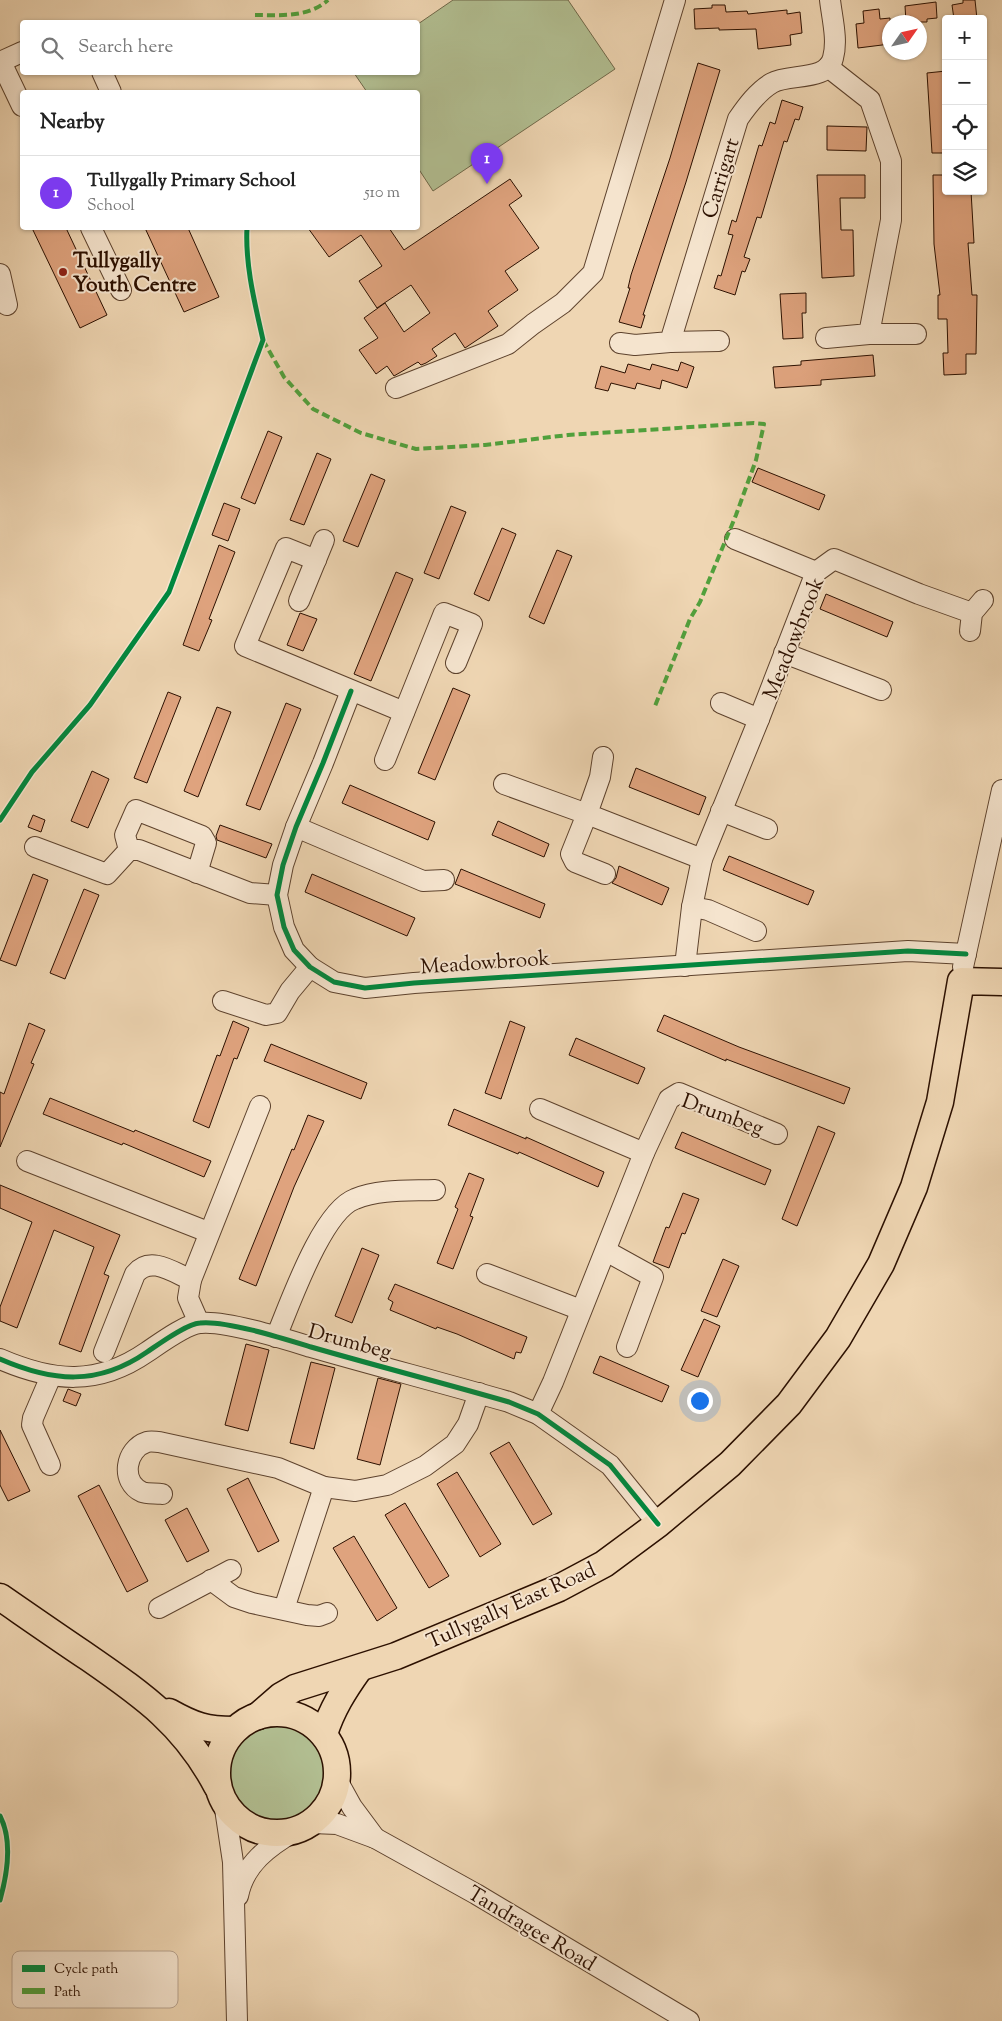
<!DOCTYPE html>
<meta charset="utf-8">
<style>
body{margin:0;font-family:"Sorts Mill Goudy",serif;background:#f6f6f6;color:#222}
.controls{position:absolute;right:15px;top:15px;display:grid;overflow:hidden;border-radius:5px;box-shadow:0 1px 4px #0004}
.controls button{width:45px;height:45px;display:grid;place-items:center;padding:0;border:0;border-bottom:1px solid #e0e0e0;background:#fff;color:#222;font:25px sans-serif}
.compass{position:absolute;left:882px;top:15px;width:45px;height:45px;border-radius:50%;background:#fff;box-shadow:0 1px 4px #0004;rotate:56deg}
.you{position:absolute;left:699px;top:1400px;width:18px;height:18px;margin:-12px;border:4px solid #fff;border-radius:50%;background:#1a73e8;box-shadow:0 0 0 8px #1a73e833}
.badge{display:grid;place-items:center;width:32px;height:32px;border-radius:50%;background:#7c3aed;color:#fff;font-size:16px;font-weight:700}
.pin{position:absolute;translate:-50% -41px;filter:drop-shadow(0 1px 2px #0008)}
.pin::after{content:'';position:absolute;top:26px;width:18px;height:15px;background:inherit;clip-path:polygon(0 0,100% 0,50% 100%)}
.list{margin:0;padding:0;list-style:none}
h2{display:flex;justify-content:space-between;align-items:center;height:65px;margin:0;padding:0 20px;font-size:21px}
h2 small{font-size:16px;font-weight:400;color:#767676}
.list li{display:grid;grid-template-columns:32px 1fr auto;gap:15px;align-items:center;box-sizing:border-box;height:75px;padding:0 20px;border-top:1px solid #e0e0e0}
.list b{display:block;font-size:19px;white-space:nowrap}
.list p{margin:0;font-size:16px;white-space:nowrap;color:#767676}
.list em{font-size:16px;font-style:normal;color:#767676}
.icon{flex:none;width:28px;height:28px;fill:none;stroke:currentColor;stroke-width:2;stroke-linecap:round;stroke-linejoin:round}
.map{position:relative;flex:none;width:1002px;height:2021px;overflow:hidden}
.search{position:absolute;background:#fff;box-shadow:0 1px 4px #0004;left:20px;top:20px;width:400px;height:55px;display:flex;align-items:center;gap:12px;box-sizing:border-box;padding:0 18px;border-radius:5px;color:#767676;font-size:19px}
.panel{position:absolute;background:#fff;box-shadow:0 1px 4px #0004;left:20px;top:90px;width:400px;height:140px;border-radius:5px}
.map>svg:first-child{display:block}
</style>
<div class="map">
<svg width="1002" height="2021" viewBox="0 0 1002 2021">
<rect width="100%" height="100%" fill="#efd6b3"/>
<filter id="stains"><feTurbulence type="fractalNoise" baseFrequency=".004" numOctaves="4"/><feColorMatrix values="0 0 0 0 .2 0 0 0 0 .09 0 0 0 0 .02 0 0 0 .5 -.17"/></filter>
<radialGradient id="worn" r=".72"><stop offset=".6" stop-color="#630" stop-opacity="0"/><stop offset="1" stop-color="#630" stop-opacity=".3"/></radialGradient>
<!-- green -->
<g fill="#b2bf92" stroke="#6f6849">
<polygon points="453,0 568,0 615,69 433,191 418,168 418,92 367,92 354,73 418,72 418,24"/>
<circle cx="275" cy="1773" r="49"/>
</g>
<!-- building -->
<g fill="#dfa37e" stroke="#2c1000">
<polygon points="963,0 975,0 977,19 954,19 952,5 963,3"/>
<polygon points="936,2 937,18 927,19 927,22 906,22 905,6"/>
<polygon points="712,5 725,5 726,12 747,11 748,14 787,10 787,14 800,12 802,33 790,35 791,45 758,49 756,29 719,30 719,28 695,29 694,9 712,8"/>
<polygon points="879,9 880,19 890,18 890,44 858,48 856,24 864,23 863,11"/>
<polygon points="698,63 720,70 686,182 643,315 645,315 641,328 619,322 630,288 628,288 631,275 670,158"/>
<polygon points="946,71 946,153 932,153 927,73"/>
<polygon points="782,100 803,107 799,120 795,119 787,142 784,141 761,218 757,217 744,257 750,259 745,272 742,271 735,295 714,288 718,275 721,276 733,235 728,234 732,220 736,222 759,145 762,146 770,122 775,124"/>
<polygon points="827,126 867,127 866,151 827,150"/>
<polygon points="817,175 865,175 865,198 840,198 841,230 853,230 854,276 822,278"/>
<polygon points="933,175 946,175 946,191 971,191 974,243 968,243 972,295 977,295 976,354 966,354 966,374 944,375 943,353 948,353 947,319 938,319 938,295 940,295 934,244"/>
<polygon points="510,179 522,196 509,205 539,248 505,271 518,290 488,311 498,326 465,348 455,333 432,349 437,356 426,363 421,365 418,362 394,376 387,366 376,374 359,350 378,338 364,318 385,303 404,332 430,313 411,285 377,308 359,281 382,266 361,235 329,257 308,228 389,228 404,250"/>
<polygon points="32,228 66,228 107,315 80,328"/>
<polygon points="145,228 188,228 219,297 184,312"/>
<polygon points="806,293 806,313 802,313 803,338 783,339 780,294"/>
<polygon points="873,355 875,376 821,380 821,385 775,388 773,367 801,365 801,361"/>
<polygon points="681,362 694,367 687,388 662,380 660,389 637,383 635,389 611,383 608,391 595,388 601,366 625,373 628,364 650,370 652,364 678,371"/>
<polygon points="268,431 282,437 255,504 241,498"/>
<polygon points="317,453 331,459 304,525 290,520"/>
<polygon points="758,468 825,495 819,510 752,482"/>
<polygon points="371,474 385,480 358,547 343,541"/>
<polygon points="224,503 240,509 228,541 212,535"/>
<polygon points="451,506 466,512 439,579 424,573"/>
<polygon points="502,528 516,534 489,601 474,594"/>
<polygon points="219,545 235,552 209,619 212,620 199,651 183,645"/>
<polygon points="557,550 572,556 544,624 529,617"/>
<polygon points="396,572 413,579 371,681 354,674"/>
<polygon points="826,594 893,622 887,637 820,609"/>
<polygon points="300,613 317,619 303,651 287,645"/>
<polygon points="453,688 470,695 435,780 418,773"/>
<polygon points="168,692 181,697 147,783 134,778"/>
<polygon points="286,703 301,709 260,810 246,805"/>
<polygon points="217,707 231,712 198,797 184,791"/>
<polygon points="636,768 706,797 699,815 629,787"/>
<polygon points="92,771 109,779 88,828 71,821"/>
<polygon points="350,785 435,822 428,840 342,803"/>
<polygon points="33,815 45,820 41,832 28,827"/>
<polygon points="498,821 549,844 544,857 492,835"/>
<polygon points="220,825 272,844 266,858 217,840 216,836"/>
<polygon points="729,856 814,891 808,905 723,870"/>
<polygon points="619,866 669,888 662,905 612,883 616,878"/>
<polygon points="461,869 545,904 540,918 455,884"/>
<polygon points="33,874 48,880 16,966 0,960"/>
<polygon points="312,874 415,918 407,936 305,892"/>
<polygon points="84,889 99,895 65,979 50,973"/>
<polygon points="664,1015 739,1047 850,1088 844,1104 726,1059 726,1061 657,1031"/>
<polygon points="233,1021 249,1028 237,1059 234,1058 209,1128 193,1121 217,1055 220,1056"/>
<polygon points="510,1021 525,1027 501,1099 485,1093"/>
<polygon points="29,1023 45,1030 31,1063 34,1064 0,1147 0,1092 4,1094"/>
<polygon points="576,1038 645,1068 638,1084 569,1055"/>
<polygon points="271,1044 367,1083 361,1099 264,1061"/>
<polygon points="50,1098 134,1132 135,1130 211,1161 204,1177 123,1143 122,1145 43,1114"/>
<polygon points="454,1109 526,1139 526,1137 604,1172 598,1187 519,1152 518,1154 448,1125"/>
<polygon points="308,1115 324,1121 294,1187 256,1286 239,1279 285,1166 292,1149 294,1150"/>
<polygon points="818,1126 835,1133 797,1226 782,1219"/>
<polygon points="682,1132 771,1170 765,1185 675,1148"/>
<polygon points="469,1173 484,1179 470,1216 473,1217 453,1269 437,1263 458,1209 455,1207"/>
<polygon points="0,1185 120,1235 104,1274 109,1276 81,1352 59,1344 94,1247 54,1230 17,1328 0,1321 0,1307 32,1222 0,1208"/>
<polygon points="683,1193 699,1199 685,1234 682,1233 669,1268 653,1262 666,1227 669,1228"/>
<polygon points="362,1248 379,1255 352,1323 335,1316"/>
<polygon points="723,1259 739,1266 717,1317 701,1311"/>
<polygon points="395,1284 527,1337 521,1353 516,1352 514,1359 457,1334 437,1327 436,1329 390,1310 393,1302 388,1299"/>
<polygon points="704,1319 720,1326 698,1377 681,1370"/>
<polygon points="246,1344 269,1350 248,1431 225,1425"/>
<polygon points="600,1356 669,1386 662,1402 593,1373"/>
<polygon points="311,1362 335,1368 314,1449 290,1443"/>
<polygon points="378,1378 401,1384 380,1465 357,1459"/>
<polygon points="68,1389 81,1394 76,1406 63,1401"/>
<polygon points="0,1430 30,1491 8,1501 0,1485"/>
<polygon points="509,1442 552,1514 533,1525 490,1453"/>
<polygon points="457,1472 501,1544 480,1557 437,1484"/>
<polygon points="248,1478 279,1541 258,1552 227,1489"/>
<polygon points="99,1485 148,1581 127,1592 78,1496"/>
<polygon points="405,1503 449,1576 429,1588 385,1515"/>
<polygon points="187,1508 209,1551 187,1562 165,1520"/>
<polygon points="354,1536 397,1608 377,1621 333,1548"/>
</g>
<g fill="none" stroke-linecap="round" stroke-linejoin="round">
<defs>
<g id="minor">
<polyline points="0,62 22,52"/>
<polyline points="1,62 22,106"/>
<polyline points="102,72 111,92"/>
<polyline points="91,228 121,290"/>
<polyline points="0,274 7,305"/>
<polyline points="869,334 916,334"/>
<polyline points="826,338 869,334 891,220 891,161 870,100 828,67"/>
<polyline points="670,342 719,341"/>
<path d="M620,343l15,2 35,-3 68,-223c9,-13 20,-28 34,-36 17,-10 55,-1 61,-25 5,-18 -1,-40 -3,-58"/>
<polyline points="396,388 508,344 533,324 563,303 593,273 675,0"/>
<polyline points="735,539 816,572"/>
<polyline points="316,560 286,548 245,646 404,712"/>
<polyline points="299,601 324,540"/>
<polyline points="970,631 972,613 983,600"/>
<polyline points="784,653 881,690"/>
<polyline points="351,691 323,763 296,827 283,865 277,895 284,927 294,950 310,967 334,982 365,988 414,983 908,951 966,954"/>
<polyline points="721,703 759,719"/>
<polyline points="603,757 600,777 587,814 702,859"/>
<polyline points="385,760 444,613 472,624 456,663"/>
<polyline points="504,784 587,814 571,854 575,862 605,874"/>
<polyline points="721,811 767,829"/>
<polyline points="296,827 423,881 444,880"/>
<polyline points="35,847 107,874 129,850 139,850 250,893 277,895"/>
<polyline points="129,850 125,835 136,810 202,836 206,843 197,873"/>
<polyline points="692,907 708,910 756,931"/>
<polyline points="685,966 692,907 702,859 759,719 816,572 834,559 919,594 972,613"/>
<polyline points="963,967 1002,790"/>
<polyline points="223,1001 266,1015 277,1013 290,991 310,967"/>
<polyline points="540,1109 644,1153"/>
<polyline points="27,1161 208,1232"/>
<polyline points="606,1251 653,1277 627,1347"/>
<polyline points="487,1274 581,1310"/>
<polyline points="199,1323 188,1298 191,1280 260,1106"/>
<path d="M276,1337c14,-33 46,-126 79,-138 24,-10 54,-8 80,-9"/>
<path d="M104,1352l31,-78c15,-19 38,-2 56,6"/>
<path d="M0,1359c53,23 98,27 147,-7 12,-8 39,-28 53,-29 25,-3 85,16 111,24 66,19 132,36 198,55l29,12 72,51 48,59"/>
<polyline points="538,1414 553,1382 644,1153 669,1099 679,1093 777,1134"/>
<polyline points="50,1465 32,1425 33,1418 51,1376"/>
<path d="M162,1494c-6,-1 -15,0 -20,-2 -22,-10 -17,-43 5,-50 4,-1 9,0 12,0l119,26 46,19 31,4 32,-6 38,-19 30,-22 13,-20 11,-31"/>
<polyline points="211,1580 234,1597 252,1603 307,1615 319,1616 327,1613"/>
<polyline points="159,1608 231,1570"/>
<polyline points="284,1609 324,1487"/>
<polyline points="337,1780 352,1807 375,1838"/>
<polyline points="224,1802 233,1862 237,2021"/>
<polyline points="312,1823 337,1824 375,1838 476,1894 689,2021"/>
<path d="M238,1896c6,-32 31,-50 57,-65"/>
</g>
<g id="major">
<path d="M0,1597c29,20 59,41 89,61 55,38 96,67 128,128"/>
<path d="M169,1712c25,14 37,18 65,18"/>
<circle cx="277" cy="1773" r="60"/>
<polyline points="258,1716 281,1696 295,1688 396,1656 559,1588 604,1564 658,1524 730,1464 789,1404 838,1338 881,1264 914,1187 940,1102 961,981 1002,982"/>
<path d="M324,1734c8,-25 20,-44 35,-65"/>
</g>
</defs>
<!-- minor casing -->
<use href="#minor" stroke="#5d422d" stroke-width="22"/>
<!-- major casing -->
<use href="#major" stroke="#2c1000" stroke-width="29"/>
<!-- minor -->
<use href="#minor" stroke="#f5e4ce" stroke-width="20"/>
<!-- major -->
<use href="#major" stroke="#efd6b3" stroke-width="26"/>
<!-- quiet -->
<g stroke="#51a03c" stroke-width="4" stroke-dasharray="8 4" stroke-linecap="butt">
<path d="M255,15c25,0 53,3 73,-15"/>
<polyline points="263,340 284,377 313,409 361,433 416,449 485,445 568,435 754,423 764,424 756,460 736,515 700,602 690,619 655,706"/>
</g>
<defs>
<g id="cycleway">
<polyline points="351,691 323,763 296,827 283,865 277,895 284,927 294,950 310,967 334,982 365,988 414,983 908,951 966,954"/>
<path d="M0,820l32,-48 58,-67 79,-113 94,-252c-8,-36 -18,-75 -16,-112"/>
<path d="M0,1359c53,23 98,27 147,-7 12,-8 39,-28 53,-29 25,-3 85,16 111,24 66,19 132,36 198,55l29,12 72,51 48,59"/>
<path d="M0,1816c13,25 7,59 0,84"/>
</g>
</defs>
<!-- cycleway casing -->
<use href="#cycleway" stroke="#f5e4ce" stroke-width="8"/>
<!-- cycleway -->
<use href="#cycleway" stroke="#00873e" stroke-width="5"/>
</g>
<!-- markers -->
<circle fill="#8f2418" stroke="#f5e4ce" stroke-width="2" cx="63" cy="272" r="5"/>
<g text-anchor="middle" stroke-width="4" stroke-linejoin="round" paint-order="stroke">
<!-- street labels -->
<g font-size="21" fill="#2c1000" stroke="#f5e4ce">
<text transform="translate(720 178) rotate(-73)" y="7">Carrigart</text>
<text transform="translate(793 638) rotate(-68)" y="7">Meadowbrook</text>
<text transform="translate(485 962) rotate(-4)" y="7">Meadowbrook</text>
<text transform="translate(723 1114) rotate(20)" y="7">Drumbeg</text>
<text transform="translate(350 1341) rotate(15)" y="7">Drumbeg</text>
<text transform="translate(511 1605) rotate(-24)" y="7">Tullygally East Road</text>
<text transform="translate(532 1928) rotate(31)" y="7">Tandragee Road</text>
</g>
<!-- poi labels -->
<g font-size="21" font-weight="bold" fill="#2c1000" stroke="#f5e4ce" text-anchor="start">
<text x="73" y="267">Tullygally<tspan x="73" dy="24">Youth Centre</tspan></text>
</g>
</g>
<!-- legend -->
<rect x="12" y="1951" width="166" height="57" rx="8" fill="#f5e4ce" stroke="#b9a490" stroke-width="1"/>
<rect x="22" y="1965" width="23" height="7" fill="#00873e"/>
<rect x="22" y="1988" width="23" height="6" fill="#51a03c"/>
<g font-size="14" fill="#2c1000">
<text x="54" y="1973">Cycle path</text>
<text x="54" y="1996">Path</text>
</g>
<rect width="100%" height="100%" filter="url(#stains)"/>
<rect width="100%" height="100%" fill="url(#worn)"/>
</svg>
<div class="controls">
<button>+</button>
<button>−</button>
<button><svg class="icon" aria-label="locate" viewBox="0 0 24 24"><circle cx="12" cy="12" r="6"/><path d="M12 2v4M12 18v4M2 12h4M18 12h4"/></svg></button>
<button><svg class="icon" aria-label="layers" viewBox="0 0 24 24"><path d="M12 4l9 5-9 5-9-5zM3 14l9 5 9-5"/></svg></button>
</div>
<svg class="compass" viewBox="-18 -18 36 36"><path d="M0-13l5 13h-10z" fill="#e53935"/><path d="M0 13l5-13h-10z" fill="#767676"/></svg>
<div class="you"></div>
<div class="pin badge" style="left:487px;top:184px">1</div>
<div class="search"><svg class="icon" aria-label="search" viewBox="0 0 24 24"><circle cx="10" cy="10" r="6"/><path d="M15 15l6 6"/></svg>Search here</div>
<section class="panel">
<h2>Nearby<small></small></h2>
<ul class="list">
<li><span class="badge">1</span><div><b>Tullygally Primary School</b><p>School</p></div><em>510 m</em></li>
</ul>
</section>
</div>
